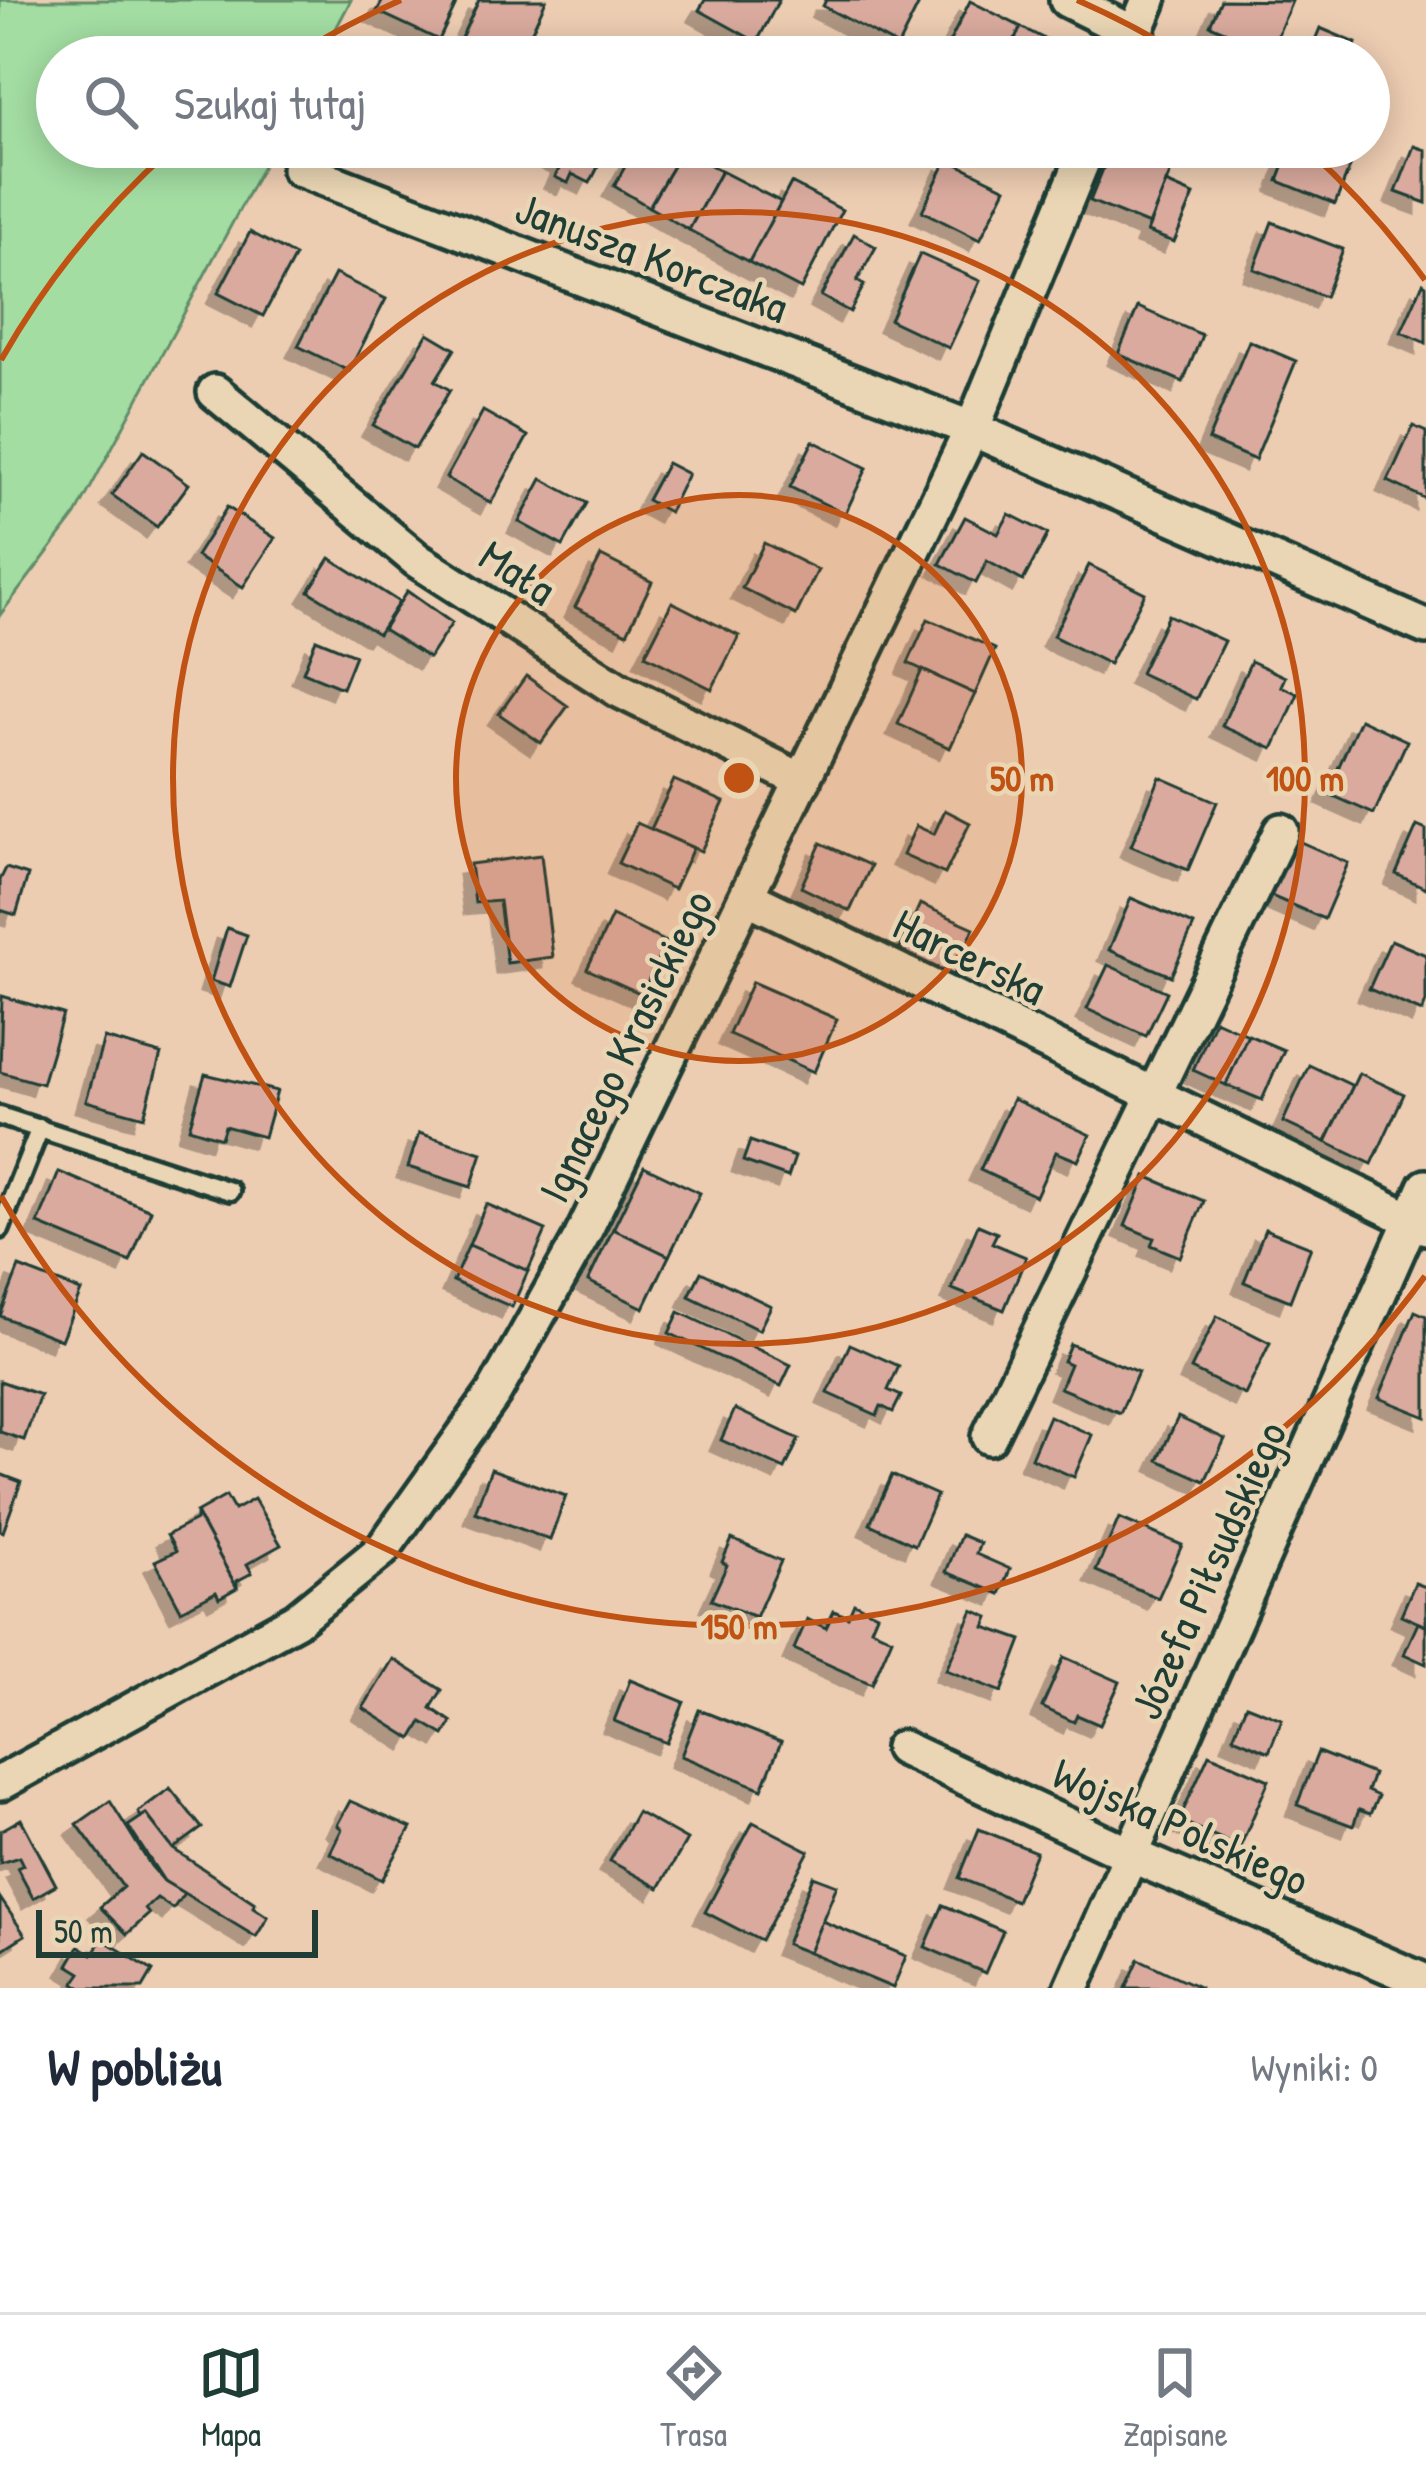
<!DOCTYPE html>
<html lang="pl">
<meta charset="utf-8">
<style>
body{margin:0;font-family:"Patrick Hand",sans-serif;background:#f6f6f7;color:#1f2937}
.scale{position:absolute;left:36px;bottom:30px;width:282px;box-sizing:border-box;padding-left:12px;border:6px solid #1f3d34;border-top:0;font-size:33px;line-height:42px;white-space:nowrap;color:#1f3d34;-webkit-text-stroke:9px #ead6b4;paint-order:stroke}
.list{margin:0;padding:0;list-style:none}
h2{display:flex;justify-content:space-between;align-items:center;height:156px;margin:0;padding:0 48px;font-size:51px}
h2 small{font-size:39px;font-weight:400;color:#747a83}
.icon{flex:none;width:66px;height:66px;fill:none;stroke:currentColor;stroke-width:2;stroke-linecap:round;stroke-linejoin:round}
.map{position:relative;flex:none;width:1426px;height:1988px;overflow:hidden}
.search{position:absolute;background:#fff;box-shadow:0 6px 30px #0003;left:36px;right:36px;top:36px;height:132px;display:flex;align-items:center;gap:30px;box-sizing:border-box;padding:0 42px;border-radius:66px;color:#747a83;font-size:45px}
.sheet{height:324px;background:#fff}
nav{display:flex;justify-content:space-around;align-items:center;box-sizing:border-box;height:168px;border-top:3px solid #e0e1e3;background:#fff;font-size:33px;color:#747a83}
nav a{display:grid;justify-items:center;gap:6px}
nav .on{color:#1f3d34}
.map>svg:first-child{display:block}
</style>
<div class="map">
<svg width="1426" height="1988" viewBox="0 0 1426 1988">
<defs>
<filter id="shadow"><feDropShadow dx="-11" dy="11" stdDeviation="0" flood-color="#0004"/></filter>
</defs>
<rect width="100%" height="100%" fill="#edcdb2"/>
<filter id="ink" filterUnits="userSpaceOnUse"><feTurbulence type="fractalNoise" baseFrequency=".00833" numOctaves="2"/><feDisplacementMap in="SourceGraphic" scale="24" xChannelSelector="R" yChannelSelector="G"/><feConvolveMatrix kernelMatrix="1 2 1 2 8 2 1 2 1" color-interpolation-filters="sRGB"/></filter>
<g filter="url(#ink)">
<!-- green -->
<polygon fill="#a3dda2" stroke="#618d6b" stroke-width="3" points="0,0 351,0 321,57 57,57 57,147 273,147 76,515 0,615"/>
<!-- building -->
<g fill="#daaa9e" stroke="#1f3d34" stroke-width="3" filter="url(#shadow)">
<polygon points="383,0 458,0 439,40 377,11"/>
<polygon points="479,0 546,0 520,57 492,57 459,42"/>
<polygon points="705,0 779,0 757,42 699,10"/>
<polygon points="826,0 921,0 898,46 823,6"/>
<polygon points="1221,0 1292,1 1271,51 1210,25"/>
<polygon points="970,1 1021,27 1006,57 942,57"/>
<polygon points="1021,27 1068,51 1065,57 1006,57"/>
<polygon points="1320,28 1356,43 1351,57 1308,57"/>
<polygon points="1414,146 1426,150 1426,203 1396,192"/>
<polygon points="545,147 608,147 590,183 572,174 568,183 555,177 562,163 542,153"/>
<polygon points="636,147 662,163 671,147 683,149 649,207 614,186"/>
<polygon points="1112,147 1140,147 1175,161 1149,225 1090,201"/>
<polygon points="1291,147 1358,147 1335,204 1278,181"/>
<polygon points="683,149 721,171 689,230 649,207"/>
<polygon points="947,159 1006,188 980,240 922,211"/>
<polygon points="721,171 781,202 749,262 689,230"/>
<polygon points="791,183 842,210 801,289 749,262"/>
<polygon points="1166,183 1194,195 1174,242 1147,232"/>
<polygon points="1272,222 1343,249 1325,297 1254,269"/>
<polygon points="250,232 295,256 263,316 218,293"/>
<polygon points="854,234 876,247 857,281 864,285 850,312 821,296"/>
<polygon points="920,254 980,281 949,348 890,320"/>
<polygon points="335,274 386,299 349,371 298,346"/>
<polygon points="1423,283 1426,285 1426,343 1401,332"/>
<polygon points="1138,307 1202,335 1183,382 1118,354"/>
<polygon points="428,333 455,349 435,381 450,390 415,449 373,425"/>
<polygon points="1249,341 1296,361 1255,460 1208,440"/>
<polygon points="483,411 528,436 491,503 446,478"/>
<polygon points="1413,426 1426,432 1426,499 1388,481"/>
<polygon points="813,441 867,468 845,514 790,487"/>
<polygon points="143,451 189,484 157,527 112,495"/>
<polygon points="667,463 688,474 669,512 647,500"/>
<polygon points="542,479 587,503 563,546 519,522"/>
<polygon points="227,507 275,538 243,587 196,556"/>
<polygon points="1009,514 1048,534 1023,581 987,561 976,583 940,564 965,517 998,534"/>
<polygon points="764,543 818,570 796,615 742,588"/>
<polygon points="601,556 652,582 627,633 575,607"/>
<polygon points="330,558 399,602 378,634 309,591"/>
<polygon points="1089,565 1145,593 1109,664 1053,636"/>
<polygon points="407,591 452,623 429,658 383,629"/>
<polygon points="672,602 739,636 712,689 645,655"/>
<polygon points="1168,615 1224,641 1196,699 1140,673"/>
<polygon points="928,619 995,649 975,694 908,663"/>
<polygon points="316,639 355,655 342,688 303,672"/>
<polygon points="1251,661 1285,677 1281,686 1298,694 1273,749 1222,726"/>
<polygon points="922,670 975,694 950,748 898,724"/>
<polygon points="526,676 568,706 541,743 499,714"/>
<polygon points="1360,719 1407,741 1374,814 1327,793"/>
<polygon points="1160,777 1217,802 1188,870 1131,846"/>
<polygon points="674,780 724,802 701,851 651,829"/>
<polygon points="945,810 970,823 945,874 903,855 916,826 934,834"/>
<polygon points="637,823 693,848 674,889 618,863"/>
<polygon points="1417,826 1426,830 1426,888 1396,874"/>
<polygon points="1296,840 1348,863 1324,919 1271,896"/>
<polygon points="821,843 871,866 850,911 801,887"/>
<polygon points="541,855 553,957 507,963 499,901 475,903 470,864"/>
<polygon points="6,868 28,875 16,915 0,910 0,880"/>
<polygon points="1131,898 1194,925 1171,976 1109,950"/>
<polygon points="920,904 974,928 954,975 899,951"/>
<polygon points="612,916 666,942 642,994 587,969"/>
<polygon points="227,928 247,935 230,987 211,981"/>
<polygon points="1391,940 1426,955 1426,1002 1422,1012 1369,989"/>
<polygon points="1108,965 1167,992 1146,1036 1087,1009"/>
<polygon points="752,982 837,1019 814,1072 729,1034"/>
<polygon points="2,996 63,1014 42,1084 0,1072"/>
<polygon points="1215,1020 1248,1035 1226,1085 1193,1070"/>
<polygon points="1248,1035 1284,1050 1262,1100 1226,1085"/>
<polygon points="104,1038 161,1054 144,1117 86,1101"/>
<polygon points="1309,1065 1353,1086 1326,1142 1283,1122"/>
<polygon points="1359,1073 1404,1094 1372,1164 1326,1142"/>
<polygon points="205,1074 277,1091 264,1137 225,1126 221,1138 189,1128"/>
<polygon points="1013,1099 1090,1135 1078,1161 1056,1152 1036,1196 980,1170"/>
<polygon points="419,1133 482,1153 471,1187 408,1167"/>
<polygon points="750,1141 795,1157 788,1177 743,1161"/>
<polygon points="644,1166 700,1193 669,1256 613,1229"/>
<polygon points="59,1172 151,1210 130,1262 38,1224"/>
<polygon points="1146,1176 1204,1201 1180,1257 1151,1245 1154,1238 1125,1226"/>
<polygon points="486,1204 546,1230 528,1271 469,1245"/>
<polygon points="978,1225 997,1233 992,1243 1026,1257 1004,1310 952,1289"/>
<polygon points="613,1229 669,1256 644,1308 588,1281"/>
<polygon points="1265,1229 1311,1247 1290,1301 1244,1282"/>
<polygon points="469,1245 528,1271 512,1307 453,1281"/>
<polygon points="19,1267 81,1291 61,1340 0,1316"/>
<polygon points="701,1272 771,1306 759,1330 689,1296"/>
<polygon points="1415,1311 1426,1316 1426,1417 1379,1398"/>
<polygon points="679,1312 791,1365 781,1386 669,1333"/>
<polygon points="1217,1316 1270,1343 1245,1395 1191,1369"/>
<polygon points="850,1344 899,1366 888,1390 901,1396 893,1412 881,1406 877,1415 828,1393"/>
<polygon points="1070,1344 1138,1372 1120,1413 1060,1388 1070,1364 1063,1361"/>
<polygon points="0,1381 40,1395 24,1440 0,1432"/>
<polygon points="735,1409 799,1439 785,1469 721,1440"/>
<polygon points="1049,1416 1092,1435 1074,1477 1031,1458"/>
<polygon points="1178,1417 1225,1439 1205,1481 1158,1460"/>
<polygon points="491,1469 566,1496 550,1540 475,1512"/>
<polygon points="0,1474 21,1482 3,1532 0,1531"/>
<polygon points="892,1475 937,1495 915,1545 870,1524"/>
<polygon points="226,1496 234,1510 254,1499 281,1545 247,1564 252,1573 237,1581 237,1588 196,1513"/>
<polygon points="196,1513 237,1588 219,1598 216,1592 181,1610 155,1561 176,1551 167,1535 196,1520"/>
<polygon points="1119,1518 1182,1545 1158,1598 1096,1571"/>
<polygon points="961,1535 980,1543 976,1554 1010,1569 1000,1594 946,1572"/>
<polygon points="732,1539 781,1561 756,1617 711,1600 727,1565 722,1562"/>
<polygon points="1415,1583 1426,1587 1426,1626 1401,1615"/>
<polygon points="854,1603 877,1614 871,1628 892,1638 872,1684 794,1649 807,1619 826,1628 834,1611 848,1617"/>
<polygon points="973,1610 989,1617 985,1627 1022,1640 1002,1692 946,1670"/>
<polygon points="1418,1623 1426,1626 1426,1664 1404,1654"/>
<polygon points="1064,1657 1120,1682 1100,1725 1077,1715 1074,1722 1042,1707"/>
<polygon points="393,1659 442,1690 431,1708 452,1722 444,1735 422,1722 412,1739 363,1708"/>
<polygon points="630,1680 684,1702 667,1743 614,1721"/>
<polygon points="1246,1705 1282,1719 1269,1752 1233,1737"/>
<polygon points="699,1710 781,1742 762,1789 681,1756"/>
<polygon points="1318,1752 1373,1774 1367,1791 1378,1796 1370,1814 1359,1810 1353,1826 1297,1805"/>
<polygon points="1209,1754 1269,1780 1240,1847 1179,1820"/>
<polygon points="170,1788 202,1828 173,1849 146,1814 141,1817 138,1812"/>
<polygon points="110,1801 151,1866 164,1881 184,1893 173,1909 157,1898 145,1909 149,1914 127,1934 100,1907 123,1887 77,1824"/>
<polygon points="350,1801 411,1828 382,1880 330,1853 342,1829 337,1825"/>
<polygon points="637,1812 687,1840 659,1888 610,1861"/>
<polygon points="146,1814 173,1849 255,1903 253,1907 268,1917 256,1937 164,1881 128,1826"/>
<polygon points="21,1819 56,1885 33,1898 17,1868 23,1865 19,1857 0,1863 0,1831"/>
<polygon points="753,1822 809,1851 761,1941 705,1912"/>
<polygon points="979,1829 1036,1852 1016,1901 959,1878"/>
<polygon points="813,1876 837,1885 809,1953 786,1944"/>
<polygon points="0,1898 25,1935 0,1951"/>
<polygon points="943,1905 1003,1931 985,1973 925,1947"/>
<polygon points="822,1921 906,1956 893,1988 809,1953"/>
<polygon points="102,1939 153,1971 143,1988 82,1988 74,1983 81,1973 68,1965 79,1946 92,1954"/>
<polygon points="1139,1959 1166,1972 1201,1988 1126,1988"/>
</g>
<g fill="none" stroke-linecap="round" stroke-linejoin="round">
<defs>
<g id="lane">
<polyline points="0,1116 230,1191"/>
<polyline points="0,1229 40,1128"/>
</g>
<g id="street">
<polyline points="1067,0 1135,34"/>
<polyline points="1125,57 1149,0"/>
<polyline points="299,169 972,429 1426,627"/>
<polyline points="215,392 417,560 619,690 803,781"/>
<polyline points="747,897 1426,1227"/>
<polyline points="989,1437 1281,831"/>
<polyline points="902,1748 1131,1855 1426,1982"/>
<polyline points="0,1783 296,1620 382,1550 494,1393 581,1238 972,429 1088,147"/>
<polyline points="1072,1988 1426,1187"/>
</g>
</defs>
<!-- lane casing -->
<use href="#lane" stroke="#1f3d34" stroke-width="26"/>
<!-- street casing -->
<use href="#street" stroke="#1f3d34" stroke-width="42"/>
<!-- lane -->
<use href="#lane" stroke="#ead6b4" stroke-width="16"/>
<!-- street -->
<use href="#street" stroke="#ead6b4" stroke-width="33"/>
</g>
</g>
<!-- distance rings -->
<circle cx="739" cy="778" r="283" fill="#c05314" fill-opacity=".12"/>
<g fill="none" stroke="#c05314" stroke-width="6">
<circle cx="739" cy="778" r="283"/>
<circle cx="739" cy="778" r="566"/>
<path d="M1425 1276A848 848 0 0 1 1 1196M1 360A848 848 0 0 1 172 148M296 55A848 848 0 0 1 401 0M1077 0A848 848 0 0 1 1182 55M1306 148A848 848 0 0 1 1425 280"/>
</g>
<g text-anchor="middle" stroke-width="9" stroke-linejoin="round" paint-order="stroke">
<!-- street labels -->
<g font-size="45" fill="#1f3d34" stroke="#ead6b4">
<text transform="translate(652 257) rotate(21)" y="16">Janusza Korczaka</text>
<text transform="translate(518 572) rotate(33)" y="16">Mała</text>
<text transform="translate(970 956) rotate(26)" y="16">Harcerska</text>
<text transform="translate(625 1046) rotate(-64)" y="16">Ignacego Krasickiego</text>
<text transform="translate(1208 1570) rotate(-66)" y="16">Józefa Piłsudskiego</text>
<text transform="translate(1181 1826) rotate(24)" y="16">Wojska Polskiego</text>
</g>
</g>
<circle cx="739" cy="778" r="18" fill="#c05314" stroke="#ead6b4" stroke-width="6"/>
<g font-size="36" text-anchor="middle" font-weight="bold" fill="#c05314" stroke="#ead6b4" stroke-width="9" stroke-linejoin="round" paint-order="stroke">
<text x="1022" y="791">50 m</text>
<text x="1305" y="791">100 m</text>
<text x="739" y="1639">150 m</text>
</g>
</svg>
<div class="scale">50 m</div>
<div class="search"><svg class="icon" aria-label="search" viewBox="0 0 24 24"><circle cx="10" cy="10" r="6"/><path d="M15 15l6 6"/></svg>Szukaj tutaj</div>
</div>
<section class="sheet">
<h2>W pobliżu<small>Wyniki: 0</small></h2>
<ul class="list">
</ul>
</section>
<nav>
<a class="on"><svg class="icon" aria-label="map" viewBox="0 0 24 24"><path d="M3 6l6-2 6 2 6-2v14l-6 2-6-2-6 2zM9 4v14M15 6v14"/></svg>Mapa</a>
<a><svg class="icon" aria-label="directions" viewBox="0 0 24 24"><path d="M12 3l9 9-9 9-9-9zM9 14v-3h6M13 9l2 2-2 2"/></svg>Trasa</a>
<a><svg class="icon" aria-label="saved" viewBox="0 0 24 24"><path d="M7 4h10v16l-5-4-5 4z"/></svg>Zapisane</a>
</nav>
